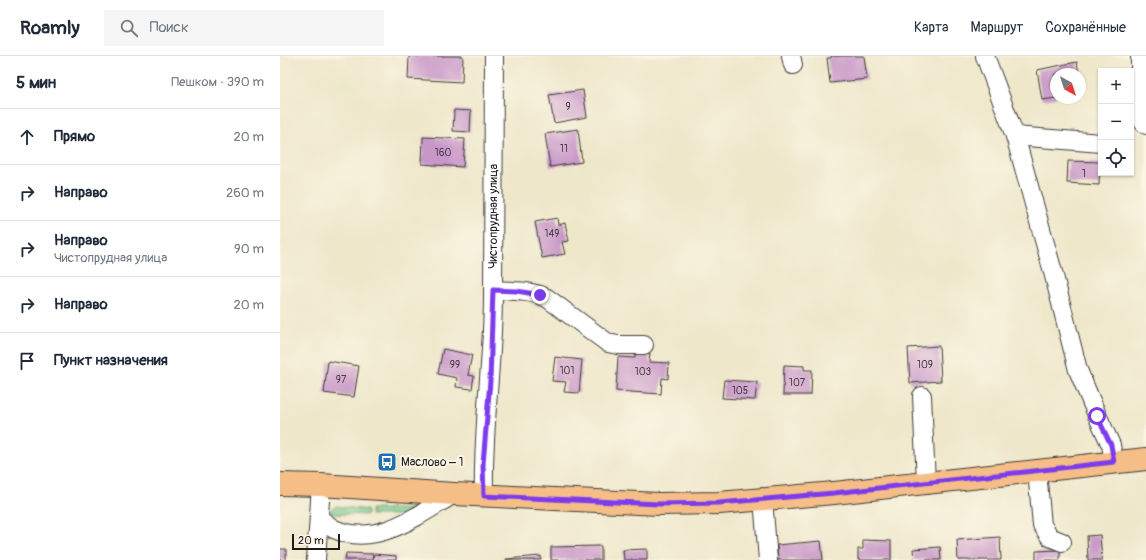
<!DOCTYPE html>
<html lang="ru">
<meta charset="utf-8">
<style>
body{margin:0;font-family:Pangolin,sans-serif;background:#f6f6f7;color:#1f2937}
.controls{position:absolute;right:12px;top:12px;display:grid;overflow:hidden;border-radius:0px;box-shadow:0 1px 3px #0004}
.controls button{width:36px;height:36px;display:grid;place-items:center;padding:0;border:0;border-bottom:1px solid #e0e1e3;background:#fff;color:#1f2937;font:20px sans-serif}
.compass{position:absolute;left:770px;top:12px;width:36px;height:36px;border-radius:50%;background:#fff;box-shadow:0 1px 3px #0004;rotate:141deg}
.scale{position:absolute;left:12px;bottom:10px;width:48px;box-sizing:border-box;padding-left:4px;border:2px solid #1c1c1c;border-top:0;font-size:11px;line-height:14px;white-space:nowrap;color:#1c1c1c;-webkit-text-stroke:3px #fcf5e5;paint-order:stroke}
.stop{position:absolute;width:12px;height:12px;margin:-9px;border:3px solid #7c3aed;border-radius:50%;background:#fff}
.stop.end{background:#7c3aed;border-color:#fff;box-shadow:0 1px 4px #0008}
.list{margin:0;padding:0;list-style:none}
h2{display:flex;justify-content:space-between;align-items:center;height:52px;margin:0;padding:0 16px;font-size:17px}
h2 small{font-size:13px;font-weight:400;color:#747a83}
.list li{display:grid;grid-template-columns:26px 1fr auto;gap:12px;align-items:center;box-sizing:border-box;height:56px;padding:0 16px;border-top:1px solid #e0e1e3}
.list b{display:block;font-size:15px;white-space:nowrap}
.list p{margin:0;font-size:13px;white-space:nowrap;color:#747a83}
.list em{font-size:13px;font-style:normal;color:#747a83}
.icon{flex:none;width:22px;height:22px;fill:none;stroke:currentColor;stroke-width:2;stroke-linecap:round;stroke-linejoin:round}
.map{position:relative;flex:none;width:866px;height:504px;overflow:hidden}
header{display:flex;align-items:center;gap:24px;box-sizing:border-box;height:56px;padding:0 20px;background:#fff;border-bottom:1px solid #e0e1e3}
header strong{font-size:19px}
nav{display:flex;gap:22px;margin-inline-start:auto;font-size:14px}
.search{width:280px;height:36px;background:#f6f6f7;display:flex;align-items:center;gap:10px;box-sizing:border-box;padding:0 14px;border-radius:0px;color:#747a83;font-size:15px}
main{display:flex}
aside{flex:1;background:#fff}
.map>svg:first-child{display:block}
</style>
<header>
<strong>Roamly</strong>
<div class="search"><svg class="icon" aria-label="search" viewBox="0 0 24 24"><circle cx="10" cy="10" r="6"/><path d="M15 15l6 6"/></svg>Поиск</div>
<nav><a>Карта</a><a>Маршрут</a><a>Сохранённые</a></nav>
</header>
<main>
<aside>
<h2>5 мин<small>Пешком · 390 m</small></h2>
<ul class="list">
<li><svg class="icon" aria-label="ahead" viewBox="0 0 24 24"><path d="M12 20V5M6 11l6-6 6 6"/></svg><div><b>Прямо</b></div><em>20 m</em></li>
<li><svg class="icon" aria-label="right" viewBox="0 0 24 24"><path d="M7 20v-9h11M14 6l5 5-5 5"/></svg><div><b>Направо</b></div><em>260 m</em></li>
<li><svg class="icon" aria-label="right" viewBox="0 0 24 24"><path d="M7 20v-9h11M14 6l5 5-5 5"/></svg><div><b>Направо</b><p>Чистопрудная улица</p></div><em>90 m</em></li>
<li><svg class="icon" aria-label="right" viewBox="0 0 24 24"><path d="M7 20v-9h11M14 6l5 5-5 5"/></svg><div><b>Направо</b></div><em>20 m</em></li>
<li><svg class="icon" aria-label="arrive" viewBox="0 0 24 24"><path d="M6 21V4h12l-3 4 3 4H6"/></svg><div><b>Пункт назначения</b></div></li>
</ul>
</aside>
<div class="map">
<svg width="866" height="504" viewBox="0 0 866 504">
<rect width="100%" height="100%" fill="#fcf5e5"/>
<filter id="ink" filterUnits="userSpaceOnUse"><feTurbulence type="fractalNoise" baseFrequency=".025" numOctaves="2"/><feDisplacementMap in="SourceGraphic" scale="8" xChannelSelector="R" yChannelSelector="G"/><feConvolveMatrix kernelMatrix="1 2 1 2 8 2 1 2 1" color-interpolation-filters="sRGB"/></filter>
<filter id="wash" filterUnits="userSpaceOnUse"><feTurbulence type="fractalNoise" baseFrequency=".012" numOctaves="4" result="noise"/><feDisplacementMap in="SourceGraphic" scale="16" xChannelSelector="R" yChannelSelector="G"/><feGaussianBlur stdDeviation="0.9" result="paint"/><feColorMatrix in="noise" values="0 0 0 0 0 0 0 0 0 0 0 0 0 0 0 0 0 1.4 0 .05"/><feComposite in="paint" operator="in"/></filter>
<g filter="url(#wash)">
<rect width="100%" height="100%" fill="#eee7ca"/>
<!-- green -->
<g fill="#7cca8a" stroke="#4c7353">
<polygon points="57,450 87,454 87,459 52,458 51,456 52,452"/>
<polygon points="91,453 133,453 130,457 119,459 91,459"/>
</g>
<g id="blocks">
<!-- building -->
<g fill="#c897c8">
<polygon points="129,0 183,0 182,26 128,23"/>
<polygon points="551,0 584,0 587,23 550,27 547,2 551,2"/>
<polygon points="797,6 799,18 776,18 776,42 762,44 757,14"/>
<polygon points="303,34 307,61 274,67 269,39"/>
<polygon points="174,54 191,55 190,76 173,75"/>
<polygon points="298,73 302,106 270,111 265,78"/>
<polygon points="143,81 185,83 183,111 142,108"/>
<polygon points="788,105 820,106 819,129 787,127"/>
<polygon points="277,162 278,169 285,167 289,185 282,186 285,198 262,202 255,166"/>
<polygon points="659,290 661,325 630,327 628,292"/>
<polygon points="163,293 192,299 188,319 194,320 192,333 176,331 177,322 158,318"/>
<polygon points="355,296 370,297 369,306 389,307 388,323 382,322 381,338 336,335 338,301 355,302"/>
<polygon points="275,301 302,304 299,337 284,336 286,326 272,325"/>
<polygon points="48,305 79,310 74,341 44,337"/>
<polygon points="504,309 524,310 524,314 532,314 531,339 503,339"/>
<polygon points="444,324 477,326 475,344 442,342"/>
<polygon points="820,479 822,504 808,504 807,480"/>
<polygon points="720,481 721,504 678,504 677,484"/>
<polygon points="583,484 611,485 611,504 578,504 578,493 583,493"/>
<polygon points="541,485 543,504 498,504 497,489"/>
<polygon points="321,490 321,504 271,504 271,491"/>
<polygon points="660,491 661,504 634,504 633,493"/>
<rect x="0" y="493" width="6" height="11"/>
<polygon points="367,493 367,504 344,504 343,494"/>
<polygon points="780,494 780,504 756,504 756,495"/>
<polygon points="66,497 93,498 92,504 65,504"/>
<polygon points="94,498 116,500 116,504 93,504"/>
<polygon points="261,500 261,504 226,504 226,503"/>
</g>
</g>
</g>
<g filter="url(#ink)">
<use href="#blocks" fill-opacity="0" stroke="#3c3a36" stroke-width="1"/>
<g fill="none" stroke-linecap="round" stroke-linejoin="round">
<defs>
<g id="minor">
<polyline points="511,0 513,9"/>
<polyline points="705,0 735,80 773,216 798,314 817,359 831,389 834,406"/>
<polyline points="860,0 860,58 863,66 866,69"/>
<polyline points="735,80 821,87"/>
<path d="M213,234c18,1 38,0 54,8l61,45 10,2h26"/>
<polyline points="642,340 646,427"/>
<polyline points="757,415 762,469 770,481 782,486"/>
<path id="s1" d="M204,440c-2,-67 9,-134 9,-200 0,-80 0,-160 1,-240"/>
<polyline points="483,443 488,504"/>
<path d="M39,462c5,4 10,8 15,11 43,19 84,-14 120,-35"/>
<polyline points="36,504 41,429"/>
</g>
<polyline id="major" points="0,428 41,429 174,438 379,448 439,447 554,437 866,403"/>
</defs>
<!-- minor casing -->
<use href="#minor" stroke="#3c3a36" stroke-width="20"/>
<!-- major casing -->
<use href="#major" stroke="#3c3a36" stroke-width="24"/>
<!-- minor -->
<use href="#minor" stroke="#fff" stroke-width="18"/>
<!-- major -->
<use href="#major" stroke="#f6be87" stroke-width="22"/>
</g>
</g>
<g fill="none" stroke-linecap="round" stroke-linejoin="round" filter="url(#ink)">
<!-- route -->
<polyline stroke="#7c3aed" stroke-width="5" points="260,239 237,235 213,234 210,325 203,408 204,440 379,448 439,447 554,437 834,406 831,389 817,360"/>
</g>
<!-- icons -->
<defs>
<symbol id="bus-square" viewBox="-11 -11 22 22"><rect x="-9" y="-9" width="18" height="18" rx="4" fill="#1f6fb2" stroke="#fcf5e5"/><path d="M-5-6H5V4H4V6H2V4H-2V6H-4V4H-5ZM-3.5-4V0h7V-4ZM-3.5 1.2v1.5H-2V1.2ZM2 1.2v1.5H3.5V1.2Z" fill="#fff"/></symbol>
</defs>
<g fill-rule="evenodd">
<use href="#bus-square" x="96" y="395" width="22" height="22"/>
</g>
<g text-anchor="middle" stroke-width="4" stroke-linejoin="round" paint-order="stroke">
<!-- number labels -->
<g font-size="10" fill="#473b47">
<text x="288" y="54">9</text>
<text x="284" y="96">11</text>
<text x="163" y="100">160</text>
<text x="804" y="121">1</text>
<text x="272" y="181">149</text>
<text x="175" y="312">99</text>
<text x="645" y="312">109</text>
<text x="287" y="318">101</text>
<text x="363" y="319">103</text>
<text x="61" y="327">97</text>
<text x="517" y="330">107</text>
<text x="460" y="338">105</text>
</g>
<!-- street labels -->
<g font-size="12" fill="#1c1c1c" stroke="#fcf5e5">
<text dy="4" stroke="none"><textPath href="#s1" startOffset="280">Чистопрудная улица</textPath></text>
</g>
<!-- poi labels -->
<g font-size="12" fill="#1c1c1c" stroke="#fcf5e5" text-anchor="start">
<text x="121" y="410">Маслово – 1</text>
</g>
</g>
</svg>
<div class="controls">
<button>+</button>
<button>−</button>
<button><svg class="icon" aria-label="locate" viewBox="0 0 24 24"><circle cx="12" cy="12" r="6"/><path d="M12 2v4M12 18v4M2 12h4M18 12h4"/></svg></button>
</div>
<svg class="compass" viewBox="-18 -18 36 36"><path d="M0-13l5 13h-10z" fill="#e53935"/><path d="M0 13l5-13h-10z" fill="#747a83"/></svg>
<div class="scale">20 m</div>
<div class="stop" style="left:817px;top:360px"></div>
<div class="stop end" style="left:260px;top:239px"></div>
</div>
</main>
